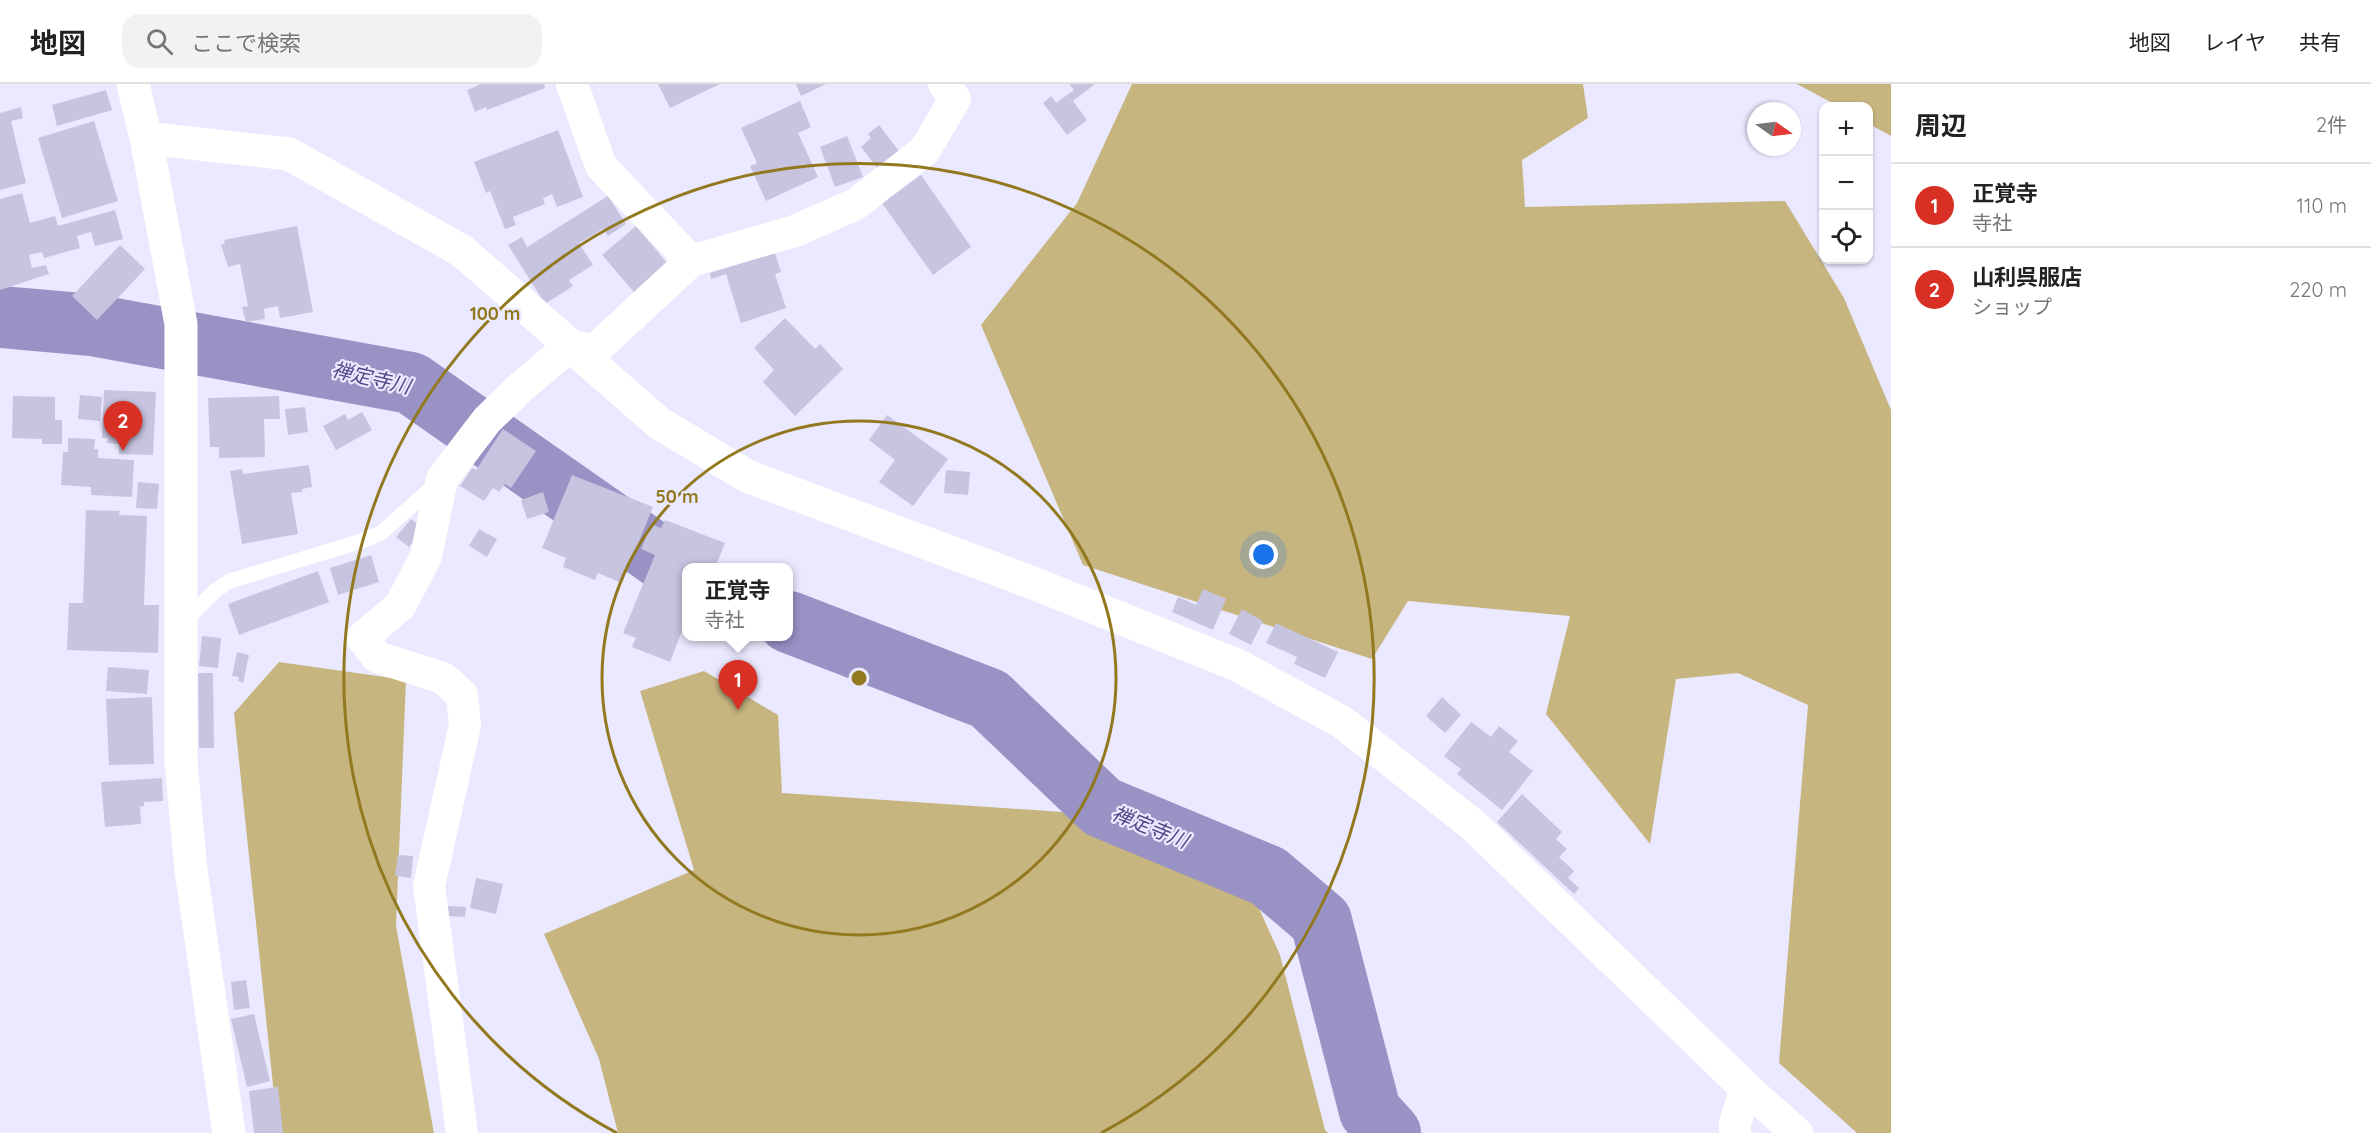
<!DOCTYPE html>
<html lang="ja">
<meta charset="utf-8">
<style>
body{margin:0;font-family:Quicksand,"Noto Sans JP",sans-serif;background:#f2f2f2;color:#222}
.controls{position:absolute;right:18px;top:18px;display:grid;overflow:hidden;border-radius:12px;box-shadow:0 2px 4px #0004}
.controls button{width:54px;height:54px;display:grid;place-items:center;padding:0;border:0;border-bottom:2px solid #e0e0e0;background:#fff;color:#222;font:30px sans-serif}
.compass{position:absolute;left:1747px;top:18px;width:54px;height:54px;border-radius:50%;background:#fff;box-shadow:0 2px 4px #0004;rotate:104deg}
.you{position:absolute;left:1264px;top:471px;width:21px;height:21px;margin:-15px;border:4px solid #fff;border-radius:50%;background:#1a73e8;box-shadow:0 0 0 9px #1a73e833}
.badge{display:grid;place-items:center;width:39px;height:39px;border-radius:50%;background:#d93025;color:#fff;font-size:20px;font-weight:700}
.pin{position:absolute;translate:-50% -50px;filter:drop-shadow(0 2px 3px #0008)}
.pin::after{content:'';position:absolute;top:32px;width:21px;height:18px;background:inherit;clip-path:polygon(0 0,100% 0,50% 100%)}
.popup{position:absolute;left:682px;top:479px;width:111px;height:78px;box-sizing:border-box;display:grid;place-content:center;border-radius:12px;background:#fff;filter:drop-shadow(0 2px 4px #0005);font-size:20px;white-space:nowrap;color:#767676}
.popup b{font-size:22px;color:#222}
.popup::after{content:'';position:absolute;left:50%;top:100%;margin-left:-12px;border:12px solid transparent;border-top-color:#fff}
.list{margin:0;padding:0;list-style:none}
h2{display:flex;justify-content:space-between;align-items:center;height:78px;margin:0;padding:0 24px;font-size:26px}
h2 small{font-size:20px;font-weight:400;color:#767676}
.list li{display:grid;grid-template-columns:39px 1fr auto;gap:18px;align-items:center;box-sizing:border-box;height:84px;padding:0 24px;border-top:2px solid #e0e0e0}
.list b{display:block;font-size:22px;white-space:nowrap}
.list p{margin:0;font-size:20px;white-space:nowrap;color:#767676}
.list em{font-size:20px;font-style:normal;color:#767676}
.icon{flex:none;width:33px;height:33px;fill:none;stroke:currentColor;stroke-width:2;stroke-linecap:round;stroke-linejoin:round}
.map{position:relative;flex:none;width:1891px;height:1049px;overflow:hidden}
header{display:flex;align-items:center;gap:36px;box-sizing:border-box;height:84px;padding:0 30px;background:#fff;border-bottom:2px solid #e0e0e0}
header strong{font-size:28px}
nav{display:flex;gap:33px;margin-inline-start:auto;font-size:21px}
.search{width:420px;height:54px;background:#f2f2f2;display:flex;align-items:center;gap:15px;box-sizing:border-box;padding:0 21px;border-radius:18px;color:#767676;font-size:22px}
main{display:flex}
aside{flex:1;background:#fff}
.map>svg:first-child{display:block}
</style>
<header>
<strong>地図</strong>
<div class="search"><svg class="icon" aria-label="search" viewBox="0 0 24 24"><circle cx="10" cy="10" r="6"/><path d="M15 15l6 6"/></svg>ここで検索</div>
<nav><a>地図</a><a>レイヤ</a><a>共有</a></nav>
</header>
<main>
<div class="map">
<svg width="1891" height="1049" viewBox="0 0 1891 1049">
<rect width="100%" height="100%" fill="#eae9ff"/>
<!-- forest -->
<g fill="#c7b580">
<polygon points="1132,0 1583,0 1588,34 1522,76 1525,123 1785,117 1844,214 1891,326 1891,1049 1857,1049 1779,979 1808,621 1738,589 1676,595 1650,760 1546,630 1570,532 1408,517 1372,575 1083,481 981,241 1077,119"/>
<polygon points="1797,0 1891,0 1891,52 1869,40 1868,22 1838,22"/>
<polygon points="279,578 406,596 396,842 434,1049 278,1049 234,629"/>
<polygon points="704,587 778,631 782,709 1077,729 1252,809 1280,871 1325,1046 1328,1049 618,1049 599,975 544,850 694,786 640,607"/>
</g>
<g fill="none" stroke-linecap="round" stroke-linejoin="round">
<!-- river -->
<g stroke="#9892c5" stroke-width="62">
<polyline points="0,233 92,241 411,299 687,492"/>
<polyline points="789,538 989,615 1102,723 1268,792 1321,837 1370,1027 1390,1049"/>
</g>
</g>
<!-- building -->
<g fill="#c6c4df">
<polygon points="481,0 544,0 545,4 487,26 486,23 475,28 467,6"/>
<polygon points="658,0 720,0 670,24"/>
<polygon points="796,0 826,0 801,12"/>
<polygon points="1069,0 1095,0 1073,17 1087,36 1067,51 1043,19 1051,12 1056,19 1074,6"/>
<polygon points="106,6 112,26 57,42 52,21"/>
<polygon points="800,17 811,43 798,49 818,93 766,117 750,82 757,79 741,44"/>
<polygon points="21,23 23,34 11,37 26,99 0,106 0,29"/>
<polygon points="94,37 118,117 62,134 38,54"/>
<polygon points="879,41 902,71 880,88 861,63 871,54 868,50"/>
<polygon points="558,46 583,113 557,123 552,110 543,114 545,120 513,133 516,141 505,145 490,107 486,109 474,78"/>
<polygon points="847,52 863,93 835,103 820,63"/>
<polygon points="921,91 971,163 933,191 882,119"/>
<polygon points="22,109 30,139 55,132 58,142 115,126 123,155 95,162 91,148 77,152 80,164 44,174 42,168 29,171 32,184 46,181 49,190 0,206 0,115"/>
<polygon points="608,112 626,140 608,152 603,145 579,159 593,181 569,196 573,202 545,220 508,161 522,153 527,163"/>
<polygon points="297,142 313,228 280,234 278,222 264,225 265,235 246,238 242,223 248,222 240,180 228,183 221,160 225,160 224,156"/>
<polygon points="636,142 667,179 634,208 602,171"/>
<polygon points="120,161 145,185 97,236 72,212"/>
<polygon points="775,169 781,188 775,190 786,224 741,239 726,190 711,195 710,189"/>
<polygon points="785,234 815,265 820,260 843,285 795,332 763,298 774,286 754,264"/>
<polygon points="104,306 156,308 153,371 119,370 119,360 107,359 108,354 102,354"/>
<polygon points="80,311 102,313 100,337 78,335"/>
<polygon points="13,312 55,313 55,336 62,336 62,360 42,360 42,355 12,354"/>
<polygon points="279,312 280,335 264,335 265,373 219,374 219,363 210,363 208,314"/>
<polygon points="305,323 308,348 288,351 285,325"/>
<polygon points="362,328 372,346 336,366 323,342 345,330 348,336"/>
<polygon points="887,331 948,375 913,422 879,398 895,376 869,356"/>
<polygon points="503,345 536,367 511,404 505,400 499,408 493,404 484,417 460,402 472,384 476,386"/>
<polygon points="68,354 95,355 94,365 98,365 98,374 134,376 132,413 91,411 91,403 61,401 63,368 68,368"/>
<polygon points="309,381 312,403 302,405 302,408 291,409 298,450 242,460 230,387 242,385 243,390"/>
<polygon points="946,386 970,388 968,411 944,409"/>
<polygon points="572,391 653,423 622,499 598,489 595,496 563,483 566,474 542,464"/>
<polygon points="138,398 159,400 157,425 136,424"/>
<polygon points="543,408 549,428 527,435 521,416"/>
<polygon points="86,426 120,427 119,431 147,432 144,521 159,521 158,569 67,566 69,519 83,519"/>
<polygon points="411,435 424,445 409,463 396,453"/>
<polygon points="665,436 725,459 715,484 687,484 687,534 670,578 632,563 636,554 623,549 655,471 641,465 651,440 661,444"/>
<polygon points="479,445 497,455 487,473 469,462"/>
<polygon points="371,471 379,498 338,511 330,484"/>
<polygon points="318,487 329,518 239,551 228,520"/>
<polygon points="1203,505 1226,515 1213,546 1172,528 1178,513 1196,521"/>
<polygon points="1242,525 1263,537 1251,561 1229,550"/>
<polygon points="1276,539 1338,568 1325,594 1294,580 1297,573 1266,559"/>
<polygon points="202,552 221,554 218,584 199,582"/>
<polygon points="237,568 249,571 243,599 238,597 239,593 232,592"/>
<polygon points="108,583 149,586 147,610 106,607"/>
<polygon points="198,589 213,589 214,664 199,664"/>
<polygon points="152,613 154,680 109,681 106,615"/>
<polygon points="1442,613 1461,631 1445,649 1426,632"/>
<polygon points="1471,638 1491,653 1499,642 1518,657 1509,668 1533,687 1502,726 1457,690 1461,685 1444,672"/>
<polygon points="162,694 163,717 144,718 144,722 140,723 141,740 105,743 101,698"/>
<polygon points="1522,710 1562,748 1556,755 1567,765 1559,773 1574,787 1568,794 1579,804 1574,810 1497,738"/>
<polygon points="398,771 413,772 411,794 395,792"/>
<polygon points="476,794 503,800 496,830 470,824"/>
<polygon points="448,822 466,823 465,833 447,832"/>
<polygon points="246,896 250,924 234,926 231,898"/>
<polygon points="254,930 270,997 247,1003 231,935"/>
<polygon points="278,1003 283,1049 254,1049 249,1007"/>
</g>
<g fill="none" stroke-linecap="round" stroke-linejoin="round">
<!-- lane -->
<polyline stroke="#fff" stroke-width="15" points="183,539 216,506 230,497 362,457 381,449 437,399"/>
<!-- street -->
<g stroke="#fff" stroke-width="32">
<polyline points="572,0 601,82 691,177"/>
<polyline points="462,1049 429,802 465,641 462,611 443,594 377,573 362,554 400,522 426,472 442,395 487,336 521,303 570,262 595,266 691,177 795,147 856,120 925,66 955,15 944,0"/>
<polyline points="1735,1049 1735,1039 1746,1004 1797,1049"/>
</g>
<!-- secondary -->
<g stroke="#fff" stroke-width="33">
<polyline points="133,0 146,54 289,70 462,167 659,339 747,392 1033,499 1237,581 1342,638 1473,741 1746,1004"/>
<polyline points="146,54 181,240 181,678 191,786 229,1049"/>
</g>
</g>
<!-- distance rings -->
<g fill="none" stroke="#92781f" stroke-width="3">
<circle cx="859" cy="594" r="257"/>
<path d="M617 1049A515 515 0 1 1 1101 1049"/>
</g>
<g text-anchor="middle" stroke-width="4.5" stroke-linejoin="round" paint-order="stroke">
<!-- water labels -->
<g font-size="20" font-style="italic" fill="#534788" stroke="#eae9ff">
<text transform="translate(371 294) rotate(13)" y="7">禅定寺川</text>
<text transform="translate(1150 743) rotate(22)" y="7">禅定寺川</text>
</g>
</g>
<circle cx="859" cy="594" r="9" fill="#92781f" stroke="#eae9ff" stroke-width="3"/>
<g font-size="18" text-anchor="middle" font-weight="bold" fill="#92781f" stroke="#eae9ff" stroke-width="4.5" stroke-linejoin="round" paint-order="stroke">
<text x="495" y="236">100 m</text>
<text x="677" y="419">50 m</text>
</g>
</svg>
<div class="controls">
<button>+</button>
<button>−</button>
<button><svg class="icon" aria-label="locate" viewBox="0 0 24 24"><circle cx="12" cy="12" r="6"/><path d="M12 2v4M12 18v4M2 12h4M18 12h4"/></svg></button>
</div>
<svg class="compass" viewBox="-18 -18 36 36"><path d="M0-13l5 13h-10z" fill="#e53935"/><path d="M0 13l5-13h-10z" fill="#767676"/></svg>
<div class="you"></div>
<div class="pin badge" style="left:738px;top:626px">1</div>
<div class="popup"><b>正覚寺</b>寺社</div>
<div class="pin badge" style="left:123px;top:367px">2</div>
</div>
<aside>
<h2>周辺<small>2件</small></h2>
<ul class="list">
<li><span class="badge">1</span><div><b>正覚寺</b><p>寺社</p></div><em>110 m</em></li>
<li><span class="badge">2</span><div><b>山利呉服店</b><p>ショップ</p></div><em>220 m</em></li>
</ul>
</aside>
</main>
